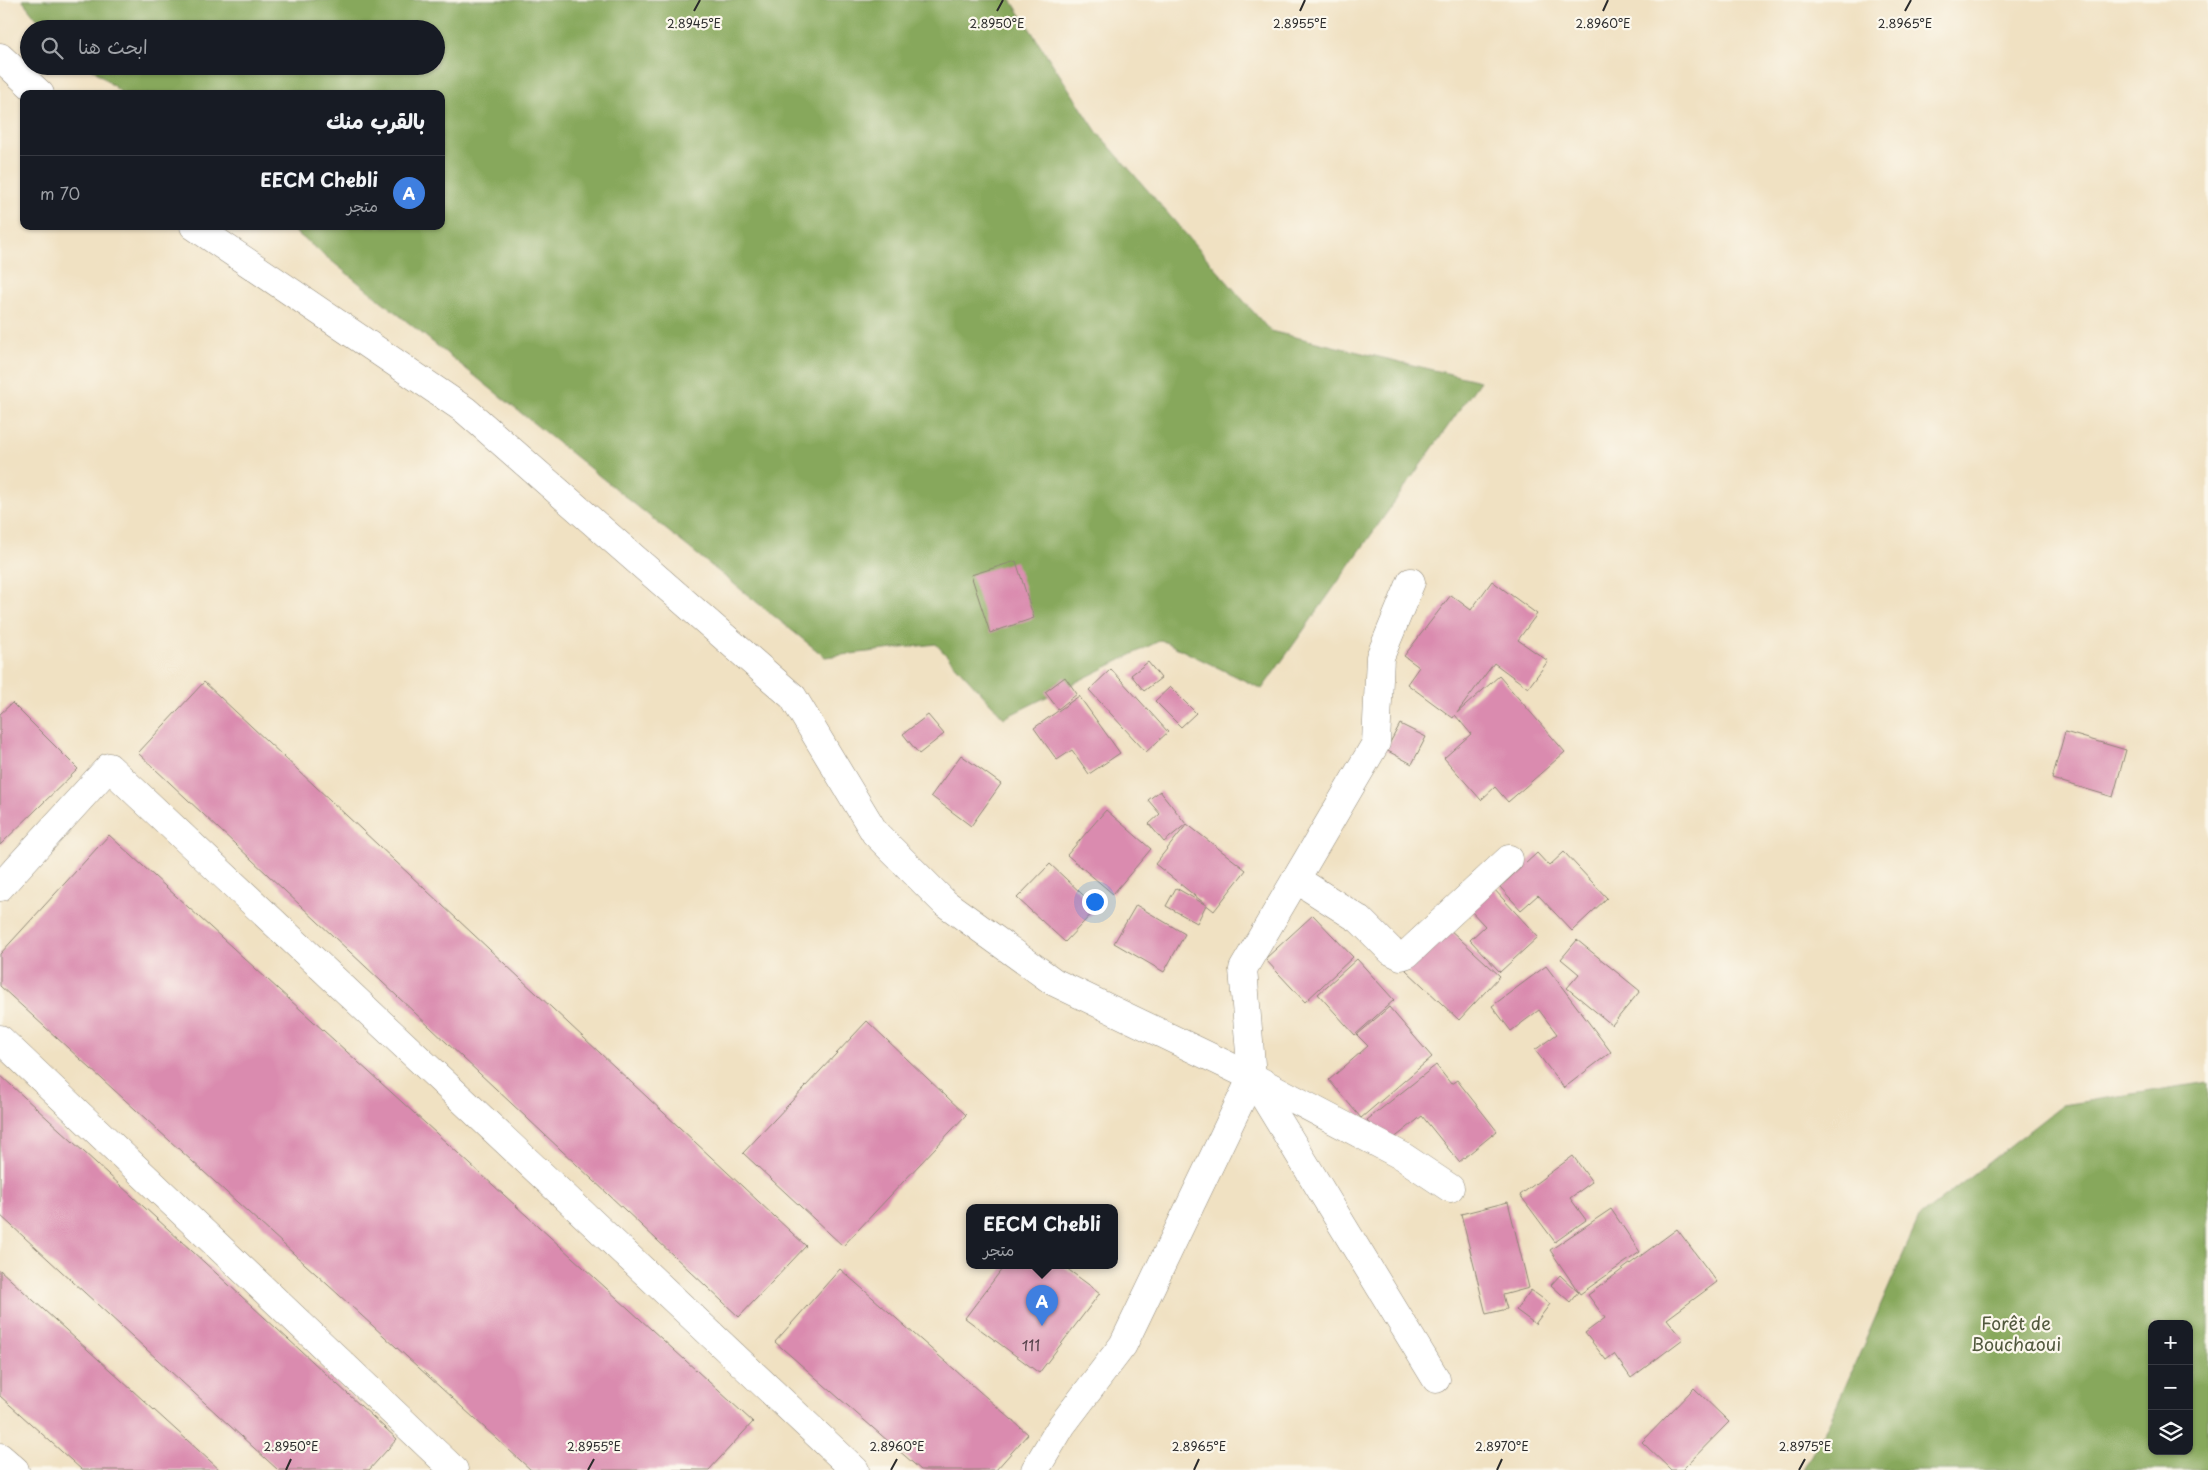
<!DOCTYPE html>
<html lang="ar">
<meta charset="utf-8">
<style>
body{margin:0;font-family:"Playpen Sans","Playpen Sans Arabic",sans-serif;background:#20242c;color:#f1f3f6;direction:rtl}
.controls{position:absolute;right:15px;bottom:15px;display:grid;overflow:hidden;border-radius:10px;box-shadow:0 1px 4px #0004}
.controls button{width:45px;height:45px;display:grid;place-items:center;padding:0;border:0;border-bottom:1px solid #363941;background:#171b24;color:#f1f3f6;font:25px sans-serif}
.you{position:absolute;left:1094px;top:901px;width:18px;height:18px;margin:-12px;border:4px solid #fff;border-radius:50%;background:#1a73e8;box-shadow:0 0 0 8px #1a73e833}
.badge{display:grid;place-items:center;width:32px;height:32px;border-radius:50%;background:#0b8043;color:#fff;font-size:16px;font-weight:700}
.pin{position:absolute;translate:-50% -41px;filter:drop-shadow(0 1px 2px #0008)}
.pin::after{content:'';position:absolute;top:26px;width:18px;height:15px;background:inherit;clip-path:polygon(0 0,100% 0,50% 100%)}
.popup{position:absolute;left:966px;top:1204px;width:152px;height:65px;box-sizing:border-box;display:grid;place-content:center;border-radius:10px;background:#171b24;filter:drop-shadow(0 1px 4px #0005);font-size:16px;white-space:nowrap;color:#9ea1a6}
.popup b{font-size:19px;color:#f1f3f6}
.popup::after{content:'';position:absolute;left:50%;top:100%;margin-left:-10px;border:10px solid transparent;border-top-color:#171b24}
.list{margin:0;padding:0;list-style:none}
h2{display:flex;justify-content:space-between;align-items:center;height:65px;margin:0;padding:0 20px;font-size:21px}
h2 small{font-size:16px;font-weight:400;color:#9ea1a6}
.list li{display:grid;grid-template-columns:32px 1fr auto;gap:15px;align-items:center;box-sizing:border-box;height:75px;padding:0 20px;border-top:1px solid #363941}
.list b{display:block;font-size:19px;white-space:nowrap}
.list p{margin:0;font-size:16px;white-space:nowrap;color:#9ea1a6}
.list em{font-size:16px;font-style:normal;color:#9ea1a6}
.icon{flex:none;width:28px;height:28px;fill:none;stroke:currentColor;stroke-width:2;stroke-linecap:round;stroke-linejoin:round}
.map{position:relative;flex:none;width:2208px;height:1470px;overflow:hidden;direction:ltr}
.search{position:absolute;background:#171b24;box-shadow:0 1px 4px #0004;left:20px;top:20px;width:425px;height:55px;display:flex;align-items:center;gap:12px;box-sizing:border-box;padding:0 18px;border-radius:28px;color:#9ea1a6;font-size:19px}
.panel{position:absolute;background:#171b24;box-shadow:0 1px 4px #0004;left:20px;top:90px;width:425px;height:140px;border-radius:10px;direction:rtl}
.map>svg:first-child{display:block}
</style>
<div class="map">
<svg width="2208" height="1470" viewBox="0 0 2208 1470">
<rect width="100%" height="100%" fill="#fbf7ec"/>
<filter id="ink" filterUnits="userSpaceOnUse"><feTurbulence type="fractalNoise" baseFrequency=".02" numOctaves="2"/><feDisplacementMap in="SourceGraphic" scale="10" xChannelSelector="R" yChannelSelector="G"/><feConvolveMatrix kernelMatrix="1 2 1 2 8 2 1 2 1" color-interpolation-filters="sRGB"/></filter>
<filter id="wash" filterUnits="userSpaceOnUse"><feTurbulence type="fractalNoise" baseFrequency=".0096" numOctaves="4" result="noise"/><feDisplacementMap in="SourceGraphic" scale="20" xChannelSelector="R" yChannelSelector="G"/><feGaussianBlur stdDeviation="1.12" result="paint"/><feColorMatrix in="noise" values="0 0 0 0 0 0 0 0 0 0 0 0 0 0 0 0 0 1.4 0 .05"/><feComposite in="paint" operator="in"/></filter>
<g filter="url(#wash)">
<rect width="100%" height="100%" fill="#f0e1c2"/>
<!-- forest -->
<g fill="#87a85c" stroke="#596a44" fill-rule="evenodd">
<polygon points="22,0 1011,0 1097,132 1270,331 1480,381 1262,689 1161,640 1004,718 936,644 825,657 288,226 441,226 441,94 123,94 89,66 436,66 436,29 45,29"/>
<path d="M2208,1082v388h-405l27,-49 90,-205 142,-111zM2152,1324h37v127h-37z"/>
</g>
<g id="blocks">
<!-- building -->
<g fill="#da8baf">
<polygon points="1016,561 1034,618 990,633 971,575"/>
<polygon points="1492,581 1537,614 1518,640 1548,661 1528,688 1494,663 1457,713 1499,676 1565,752 1508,802 1495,787 1481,800 1444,758 1471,734 1455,715 1453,718 1407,684 1419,667 1404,656 1451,595 1471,610"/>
<polygon points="1148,662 1161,678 1144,691 1131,675"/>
<polygon points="1111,669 1168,732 1146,752 1089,690"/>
<polygon points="1065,677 1077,694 1058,709 1045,692"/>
<polygon points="204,682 806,1246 739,1317 138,753"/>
<polygon points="1170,687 1196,713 1181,727 1155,701"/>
<polygon points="1079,696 1120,753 1089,774 1072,750 1057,760 1034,728"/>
<polygon points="12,703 78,769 0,845 0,714"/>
<polygon points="928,715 944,734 919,754 903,734"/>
<polygon points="1400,724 1426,737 1412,764 1386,750"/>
<polygon points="2065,732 2126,750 2113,797 2052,779"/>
<polygon points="961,755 1001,784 971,826 931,796"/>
<polygon points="1160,791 1186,824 1164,842 1149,824 1160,814 1148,800"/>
<polygon points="1106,810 1151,849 1113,894 1067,855"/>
<polygon points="1187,824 1246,870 1214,911 1155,864"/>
<polygon points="109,835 753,1422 709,1470 531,1470 0,986 0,954"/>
<polygon points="1564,852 1607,898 1572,931 1538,895 1521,910 1500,887 1537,853 1549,866"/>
<polygon points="1050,864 1097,908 1065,942 1017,898"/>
<polygon points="1176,888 1206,905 1197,923 1166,906"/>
<polygon points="1493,888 1538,937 1500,972 1470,940 1485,926 1470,910"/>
<polygon points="1136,905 1185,934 1164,972 1114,943"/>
<polygon points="1313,915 1353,957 1305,1002 1265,959"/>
<polygon points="1447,927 1500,976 1459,1020 1406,970"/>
<polygon points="1577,940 1640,991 1612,1025 1567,988 1579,974 1561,959"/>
<polygon points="1357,959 1394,1000 1355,1035 1318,994"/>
<polygon points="1546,966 1611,1052 1564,1088 1535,1050 1557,1034 1539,1010 1511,1031 1492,1006"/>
<polygon points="1389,1007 1432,1057 1361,1118 1329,1080 1368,1046 1357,1035"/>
<polygon points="867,1021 966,1115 843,1246 743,1153"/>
<polygon points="1436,1065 1451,1084 1457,1080 1497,1131 1459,1162 1422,1116 1387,1144 1367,1120"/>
<polygon points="0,1075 397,1439 369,1470 278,1470 0,1215"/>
<polygon points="1573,1156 1592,1182 1570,1198 1586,1220 1555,1242 1520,1195"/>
<polygon points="1508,1202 1529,1288 1503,1295 1507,1309 1486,1314 1461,1214"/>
<polygon points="1611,1209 1640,1252 1580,1294 1550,1250"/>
<polygon points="1677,1229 1717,1282 1667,1319 1683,1339 1631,1378 1614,1354 1606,1360 1585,1333 1605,1318 1588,1295"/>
<polygon points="1005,1265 1062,1265 1100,1293 1039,1373 965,1318"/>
<polygon points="840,1269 1028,1434 996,1470 921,1470 775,1342"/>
<polygon points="0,1270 220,1470 82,1470 0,1396"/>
<polygon points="1560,1275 1578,1292 1570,1302 1551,1285"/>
<polygon points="1531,1290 1550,1304 1535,1324 1516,1310"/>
<polygon points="1694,1388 1729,1422 1682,1470 1671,1470 1642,1442"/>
</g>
</g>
</g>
<g filter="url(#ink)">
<use href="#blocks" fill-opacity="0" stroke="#8e8676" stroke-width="1"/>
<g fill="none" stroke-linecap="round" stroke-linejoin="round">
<defs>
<g id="minor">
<polyline points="0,57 40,94"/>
<polyline points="194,226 465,410 793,697 875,833 945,903 1054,982 1252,1077 1436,1379"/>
<polyline points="1296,879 1360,920 1391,951 1401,956 1407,954 1509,859"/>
<polyline points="0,887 109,767 855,1470"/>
<polyline points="0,1039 454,1470"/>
<polyline points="1254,1078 1402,1156 1450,1188"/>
<polyline points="0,1457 15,1470"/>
<polyline points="1035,1470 1062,1425 1123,1345 1252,1077 1243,969 1376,743 1380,657 1411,582"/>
</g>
</defs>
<!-- minor casing -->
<use href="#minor" stroke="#8e8676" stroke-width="29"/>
<!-- minor -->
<use href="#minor" stroke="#fff" stroke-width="28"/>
</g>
</g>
<!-- ticks -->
<path fill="none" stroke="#2b2b2b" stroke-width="2" d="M694,11l6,-11M997,11l6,-11M1300,11l5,-11M1603,11l5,-11M1905,11l6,-11M286,1470l5,-11M588,1470l6,-11M891,1470l6,-11M1194,1470l5,-11M1497,1470l5,-11M1799,1470l6,-11"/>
<g text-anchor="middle" stroke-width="4.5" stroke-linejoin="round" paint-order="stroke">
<!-- number labels -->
<g font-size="15" fill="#57434c">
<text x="1031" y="1351">111</text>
</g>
<!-- park labels -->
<g font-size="18" fill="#51583d" stroke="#fbf7ec">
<text x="2016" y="1330">Forêt de<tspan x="2016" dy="21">Bouchaoui</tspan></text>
</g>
</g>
<g font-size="12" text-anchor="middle" fill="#2b2b2b" stroke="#fbf7ec" stroke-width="4.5" stroke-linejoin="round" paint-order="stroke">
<text x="997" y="28">2.8950°E</text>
<text x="1300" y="28">2.8955°E</text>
<text x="1603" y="28">2.8960°E</text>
<text x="1905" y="28">2.8965°E</text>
<text x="694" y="28">2.8945°E</text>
<text x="291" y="1451">2.8950°E</text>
<text x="594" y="1451">2.8955°E</text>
<text x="897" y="1451">2.8960°E</text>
<text x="1199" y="1451">2.8965°E</text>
<text x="1502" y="1451">2.8970°E</text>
<text x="1805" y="1451">2.8975°E</text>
</g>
</svg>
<div class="controls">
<button>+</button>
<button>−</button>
<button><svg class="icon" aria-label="layers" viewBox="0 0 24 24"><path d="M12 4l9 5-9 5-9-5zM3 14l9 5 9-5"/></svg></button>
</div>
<div class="you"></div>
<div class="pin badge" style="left:1042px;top:1326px;background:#3f7fe0">A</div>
<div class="popup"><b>EECM Chebli</b>متجر</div>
<div class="search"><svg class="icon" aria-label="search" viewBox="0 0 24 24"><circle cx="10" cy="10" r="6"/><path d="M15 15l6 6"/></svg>ابحث هنا</div>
<section class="panel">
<h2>بالقرب منك<small></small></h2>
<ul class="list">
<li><span class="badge" style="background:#3f7fe0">A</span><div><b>EECM Chebli</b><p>متجر</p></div><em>70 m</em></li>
</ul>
</section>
</div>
